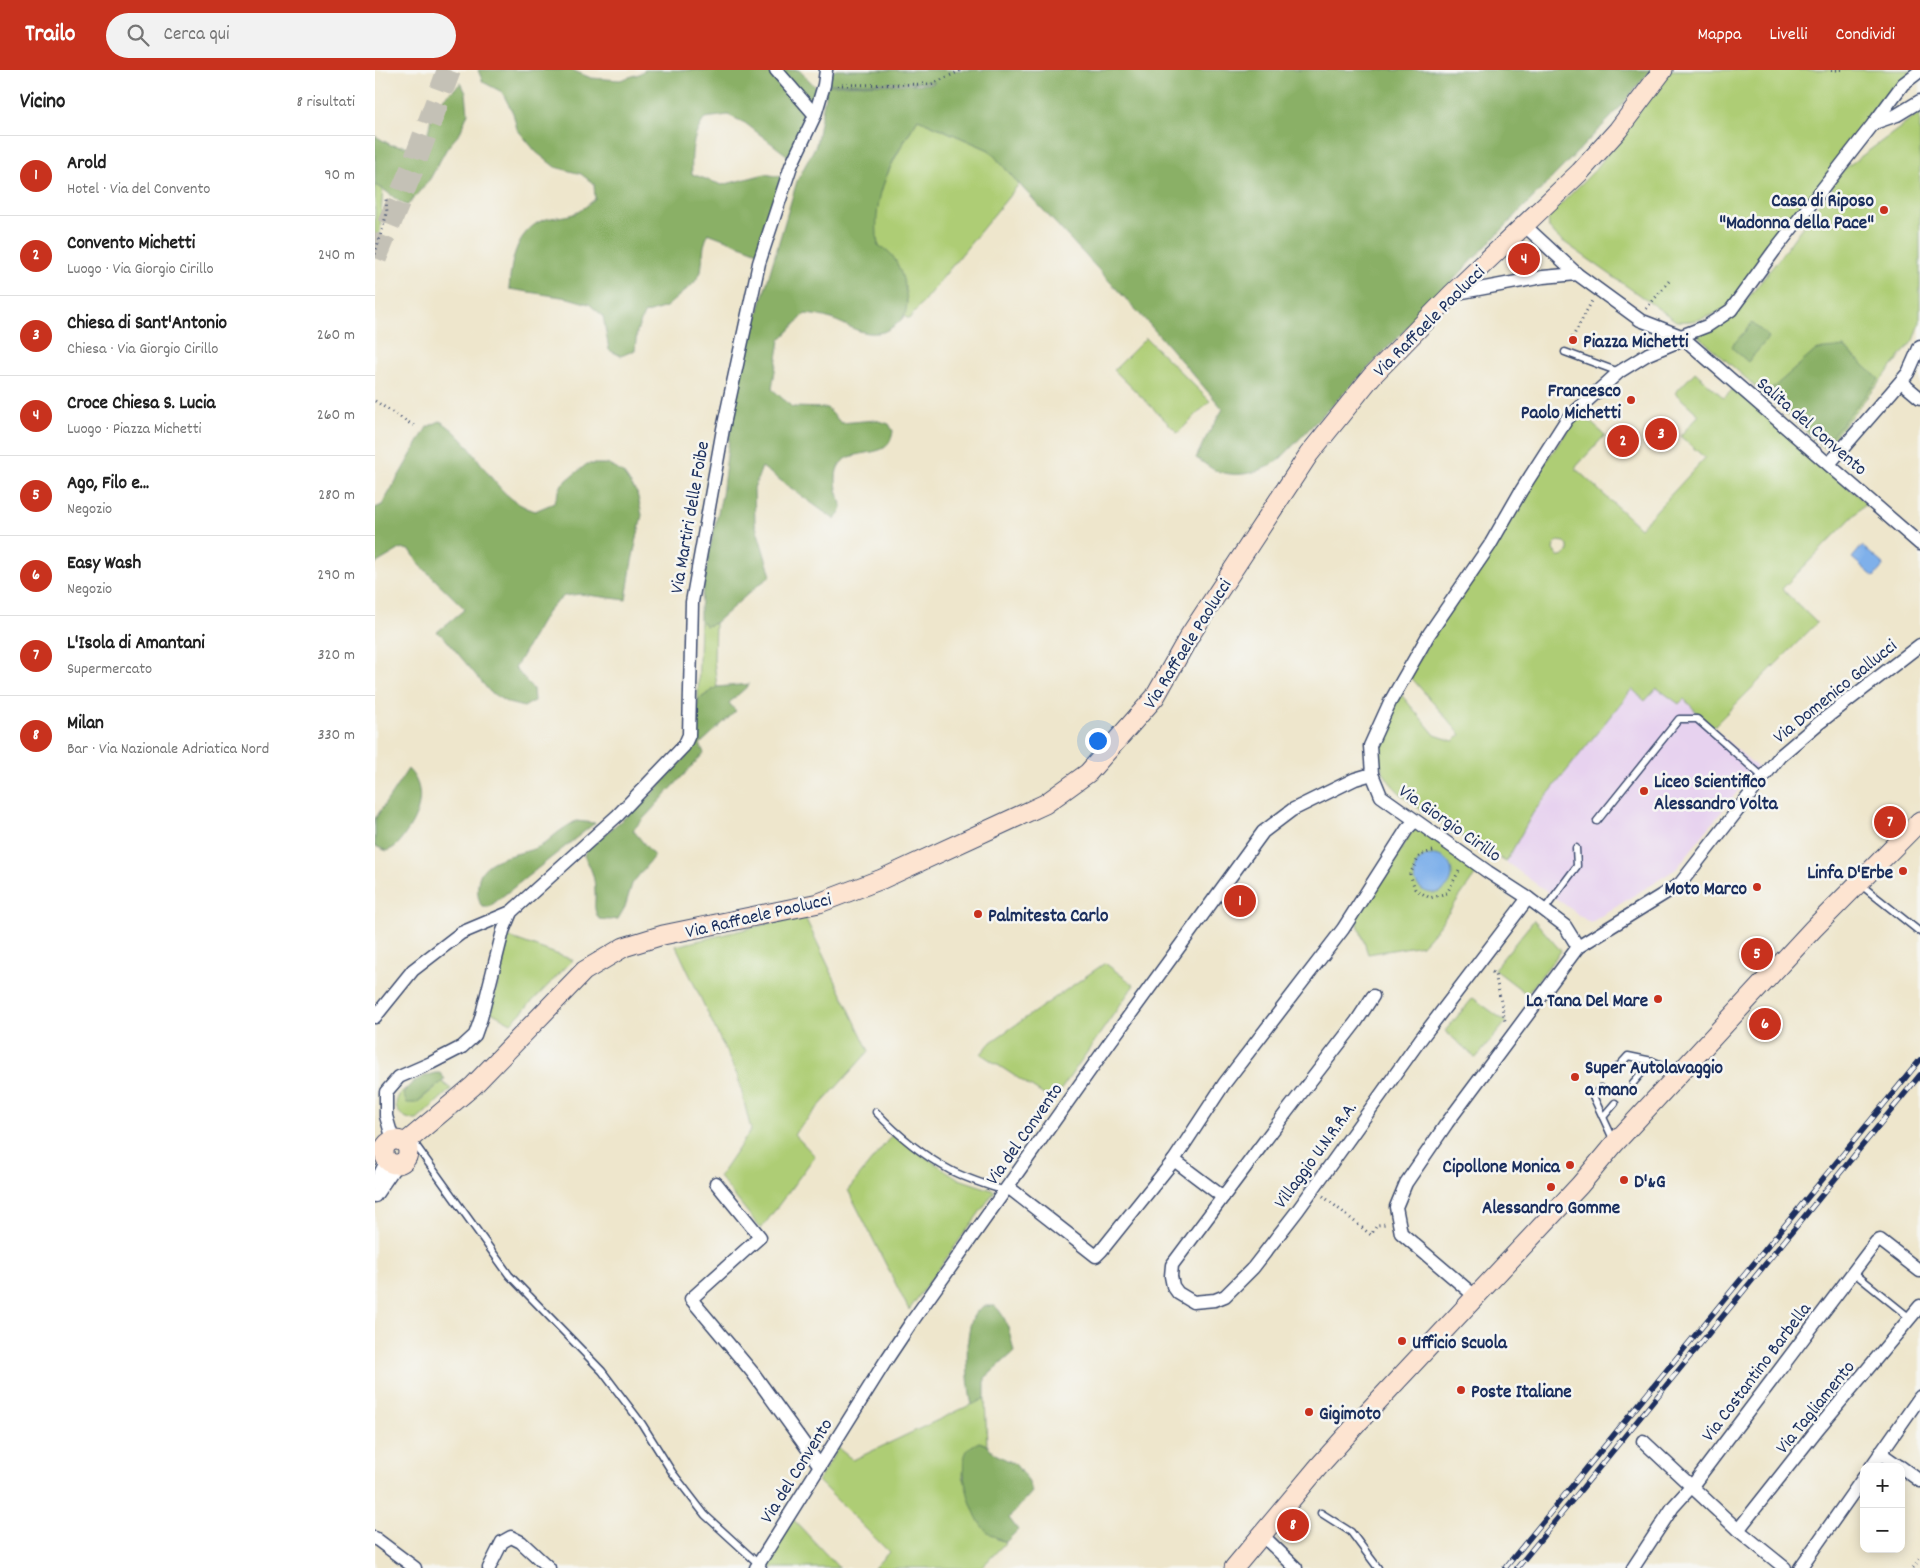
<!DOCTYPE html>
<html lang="it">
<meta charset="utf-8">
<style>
body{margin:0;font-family:Dekko,sans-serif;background:#f2f2f2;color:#222}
.controls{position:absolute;right:15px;bottom:15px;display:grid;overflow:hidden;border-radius:10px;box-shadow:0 2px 12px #0003}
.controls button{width:45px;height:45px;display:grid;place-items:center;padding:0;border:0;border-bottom:1px solid #e0e0e0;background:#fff;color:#222;font:25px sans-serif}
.you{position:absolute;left:722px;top:670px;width:18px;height:18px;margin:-12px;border:4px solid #fff;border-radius:50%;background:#1a73e8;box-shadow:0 0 0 8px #1a73e833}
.badge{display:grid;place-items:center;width:32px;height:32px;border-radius:50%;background:#c8321e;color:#fff;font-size:16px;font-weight:700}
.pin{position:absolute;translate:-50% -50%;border:2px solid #fff;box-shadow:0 1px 5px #0006}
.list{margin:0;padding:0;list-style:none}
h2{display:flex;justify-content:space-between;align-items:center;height:65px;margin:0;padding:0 20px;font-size:21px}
h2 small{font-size:16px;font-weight:400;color:#767676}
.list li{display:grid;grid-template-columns:32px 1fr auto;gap:15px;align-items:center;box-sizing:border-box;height:80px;padding:0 20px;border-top:1px solid #e0e0e0}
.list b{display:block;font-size:19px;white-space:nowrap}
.list p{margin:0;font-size:16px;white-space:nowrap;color:#767676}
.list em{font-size:16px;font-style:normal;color:#767676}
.icon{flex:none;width:28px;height:28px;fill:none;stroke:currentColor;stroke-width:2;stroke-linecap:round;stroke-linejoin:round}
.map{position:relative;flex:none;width:1545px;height:1498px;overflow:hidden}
header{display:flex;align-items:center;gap:30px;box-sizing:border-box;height:70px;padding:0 25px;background:#c8321e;color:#fff}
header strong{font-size:24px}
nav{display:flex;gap:28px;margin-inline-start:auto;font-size:18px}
.search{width:350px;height:45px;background:#f2f2f2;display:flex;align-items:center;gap:12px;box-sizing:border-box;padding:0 18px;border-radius:28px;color:#767676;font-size:19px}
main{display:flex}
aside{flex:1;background:#fff}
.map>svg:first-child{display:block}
</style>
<header>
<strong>Trailo</strong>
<div class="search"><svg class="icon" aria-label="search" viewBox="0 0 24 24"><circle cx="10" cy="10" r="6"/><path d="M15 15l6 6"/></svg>Cerca qui</div>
<nav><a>Mappa</a><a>Livelli</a><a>Condividi</a></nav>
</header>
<main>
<aside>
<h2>Vicino<small>8 risultati</small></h2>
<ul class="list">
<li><span class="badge">1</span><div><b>Arold</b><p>Hotel · Via del Convento</p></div><em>90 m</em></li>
<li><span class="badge">2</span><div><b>Convento Michetti</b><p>Luogo · Via Giorgio Cirillo</p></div><em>240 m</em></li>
<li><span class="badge">3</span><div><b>Chiesa di Sant'Antonio</b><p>Chiesa · Via Giorgio Cirillo</p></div><em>260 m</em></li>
<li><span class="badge">4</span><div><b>Croce Chiesa S. Lucia</b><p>Luogo · Piazza Michetti</p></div><em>260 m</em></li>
<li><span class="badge">5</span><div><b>Ago, Filo e...</b><p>Negozio</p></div><em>280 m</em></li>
<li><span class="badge">6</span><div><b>Easy Wash</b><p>Negozio</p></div><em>290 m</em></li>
<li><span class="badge">7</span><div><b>L'Isola di Amantani</b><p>Supermercato</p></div><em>320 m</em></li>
<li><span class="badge">8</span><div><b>Milan</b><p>Bar · Via Nazionale Adriatica Nord</p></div><em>330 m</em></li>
</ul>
</aside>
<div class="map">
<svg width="1545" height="1498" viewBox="0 0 1545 1498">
<rect width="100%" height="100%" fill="#f6f6f2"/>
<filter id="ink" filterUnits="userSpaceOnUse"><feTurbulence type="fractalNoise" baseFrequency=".02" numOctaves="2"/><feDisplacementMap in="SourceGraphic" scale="10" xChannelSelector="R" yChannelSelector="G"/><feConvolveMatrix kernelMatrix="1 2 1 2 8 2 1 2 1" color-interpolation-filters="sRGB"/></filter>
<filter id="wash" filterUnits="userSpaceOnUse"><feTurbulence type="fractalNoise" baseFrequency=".0096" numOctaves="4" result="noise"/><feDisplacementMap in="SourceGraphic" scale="20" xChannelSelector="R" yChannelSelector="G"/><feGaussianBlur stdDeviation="1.12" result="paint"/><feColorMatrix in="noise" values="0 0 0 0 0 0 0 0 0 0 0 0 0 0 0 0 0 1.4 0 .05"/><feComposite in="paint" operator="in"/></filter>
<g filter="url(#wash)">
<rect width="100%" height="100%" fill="#eee6cc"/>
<!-- built -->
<polygon fill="#e7d2ef" points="1282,618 1304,634 1309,629 1337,658 1382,697 1301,799 1215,853 1131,792 1158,743 1257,619"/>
<!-- green -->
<g fill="#aecd74" stroke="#647e69" fill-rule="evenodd">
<path d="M1295,0h247l-191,238c-17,9 -30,15 -50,13l-119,-84 -8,-9 -1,-11 48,-48z"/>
<polygon points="1545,43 1545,253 1540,268 1521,292 1450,378 1322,265 1354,248 1366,237 1403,190 1449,127 1457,130 1457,115 1469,99"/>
<path d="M543,49l71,31 30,34 -110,135 -5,-3c1,-5 3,-11 3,-15 -1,-11 -24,-42 -28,-54 -16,-40 19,-96 39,-128z"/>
<polygon points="0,115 8,118 5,160 0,176"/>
<polygon points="771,268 835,331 803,363 739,300"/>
<path d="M1320,302l29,26 10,-10 132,115 -84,86 35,34 -105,105 -28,-29 -5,5 -22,-16 -12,13 -13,-12 -99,124 -27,49c-31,-19 -105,-57 -121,-87 -4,-6 -8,-19 -8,-26 -1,-20 13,-40 22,-57l36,43 18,6 8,-6 -52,-60 116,-184 55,-78 25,22 -30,33 65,60 65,-70 -25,-22 19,-21 -24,-22zM1183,471l7,1 3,4v5l-5,6 -5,-1 -5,-6 1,-5z"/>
<polygon points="325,550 331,556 340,553 339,590 342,617 323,630"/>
<polygon points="1041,755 1103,801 1064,856 1047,875 993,884 981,848 1004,816"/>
<polygon points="429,845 494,981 419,1064 440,1086 386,1159 344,1107 376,1060 363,1007 301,876"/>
<polygon points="1159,850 1186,881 1152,924 1119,899"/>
<polygon points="134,867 198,890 136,953 116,942"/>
<polygon points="730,893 759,915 678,1031 606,984 616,972"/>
<polygon points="1098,928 1131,952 1101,988 1070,961"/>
<path d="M67,1012l9,7 -34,31c-12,0 -26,-9 -19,-23 1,-3 5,-6 8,-9l-3,6 16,7z"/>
<polygon points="517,1065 584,1109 620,1121 534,1240 473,1120"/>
<polygon points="610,1328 612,1375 604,1372 589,1389 588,1407 622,1469 631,1472 606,1498 499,1498 514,1482 443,1411 463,1378 478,1390"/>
<polygon points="417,1448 464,1498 395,1498 392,1495"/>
</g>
<!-- forest -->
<g fill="#8ab066" stroke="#527062">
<path d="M103,0h94l19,8 29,2 19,-6 6,-4h154l19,19 -19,50 -11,17 -43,-33 -17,-8 -23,3c-13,19 -14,33 -13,56l30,11 43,-11 16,3 -23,75 -50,-19 -4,13 -3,26 -7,11 -28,24 -22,7 -7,17 -2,19 -14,6 -12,-6 -6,-34 -14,-12 -21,-6 -59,-9c2,-25 5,-51 28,-66 11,-7 27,-5 39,-10 6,-3 13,-9 19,-14l-1,-15 -13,-10 -26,-7 -19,-15 -19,-23 -4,-16 -11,-21 -19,-10z"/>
<path d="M459,0h817l-36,43 -335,346c-18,13 -38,19 -60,13 -8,-2 -17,-10 -24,-14l8,-17 19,-32 -73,-84 -131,-141 -30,-34 -71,-31c-26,41 -47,75 -40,126 4,3 10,5 13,9 10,11 21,48 13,62 -3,6 -15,14 -21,16 -21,5 -34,-7 -52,-13 -8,-3 -17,-4 -26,-5l-25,26 -8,49 20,18 35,1 14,15 34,-3 14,4 4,7c-1,7 -3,13 -9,17 -16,9 -49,1 -48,32 0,9 4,19 6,28l-7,12 -73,-53 -8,21 1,35 16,53 -14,10 -42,37 -9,3 -6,-6v-12l11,-65 11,-48 12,-95 21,-77 42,-142 19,-36 11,-60 105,-1 3,-2 -108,2z"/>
<path d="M86,13l5,10 2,20 -8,20 -13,15 -17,31 -23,27c-12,-6 -20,-16 -32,-21v-49l16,9 34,3 8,-40z"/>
<polygon points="1377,253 1394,267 1373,292 1356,277"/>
<polygon points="1469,277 1504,309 1449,375 1391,324 1441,280"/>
<path d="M65,351c39,22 49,76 95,90l19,-8 8,-19 25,-20h20l16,9 14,20 5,22 -10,46 -6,39 -46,-6 -16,2 -15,13 -34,59 18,21 1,12 -10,6 -16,-4 -18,-11 -46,-55 -7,-5 28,-23 -45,-44 -9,-14 -9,-3 -27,16v-56l7,-3 45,-78z"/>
<path d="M375,614l-21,19 7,8 -36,33 4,9 -71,77 21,26 -22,28 -7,23 -7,12 -9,1 -10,-1c-7,-11 -3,-16 -4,-28 0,-13 -4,-24 -11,-35l2,-6 61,-51 38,-41 8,-17 5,-41 19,-13z"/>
<path d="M33,699c19,19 12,45 -2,64 -6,9 -9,14 -19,18l-12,-5v-27z"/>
<path d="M201,751l19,2 -106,84h-7c-4,-7 -5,-14 -4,-23 2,-31 46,-27 66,-40 4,-3 8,-7 12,-10 6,-5 13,-9 20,-13z"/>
<path d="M60,1003h5l5,6 -29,24h-9l-4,-9c6,-12 20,-18 32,-21z"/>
<path d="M609,1236h11c13,12 15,29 19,46l-29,26v20l-13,7c-5,-21 -8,-69 1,-88 2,-5 7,-8 11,-11z"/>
<path d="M604,1372l8,3 8,9 20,10 13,16 4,12 -23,26 9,12 -12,12c-8,-3 -19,-9 -25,-17 -10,-15 -24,-58 -14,-74 2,-4 8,-7 12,-9z"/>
</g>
<!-- water -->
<g fill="#7fb0ea" stroke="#4d70a4">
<polygon points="1487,476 1509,495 1499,507 1477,488"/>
<circle cx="1058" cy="804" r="19"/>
</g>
</g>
<g filter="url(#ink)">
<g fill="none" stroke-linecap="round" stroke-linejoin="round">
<!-- highway-tunnel -->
<polyline stroke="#c4c1b6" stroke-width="24" stroke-dasharray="24 12" stroke-linecap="butt" points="0,188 39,94 74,0"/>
<defs>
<g id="lane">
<polyline points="1190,282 1244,302"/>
<polyline points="1222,751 1304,649 1322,649 1388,707"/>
<polyline points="1486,815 1545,862"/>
<polyline points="1169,840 1202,796 1201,778"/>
<polyline points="1242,998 1253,986 1277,991 1302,1001"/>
<polyline points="1258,1013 1277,991"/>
<polyline points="1226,1018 1218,1026 1239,1071"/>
<path d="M501,1042c22,23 46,43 74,58 17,9 37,15 55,21"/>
<polyline points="1228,1047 1240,1033"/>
<polyline points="37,1070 134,1205 227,1301 267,1354 297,1402 330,1445 388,1498"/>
<polyline points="1478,1202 1535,1248"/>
<polyline points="946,1443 976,1462 1003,1498"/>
</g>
<g id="street">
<polyline points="401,0 440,45"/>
<polyline points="1499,53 1522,45 1545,31"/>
<polyline points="1149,155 1202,204 1265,250 1306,266 1545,474"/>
<polyline points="1077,224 1168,207 1202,204"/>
<polyline points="1306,266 1332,256 1356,240 1399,181 1499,53 1528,14 1545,1"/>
<polyline points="1545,276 1533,303 1527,310 1532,317 1545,328"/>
<polyline points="1454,394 1527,310"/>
<polyline points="1203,877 1190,856 1153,828 1113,802 1006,726 997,704 995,676 1015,632 1054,564 1115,475 1146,421 1192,349 1244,302 1273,284 1304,271 1306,266"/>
<polyline points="998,926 981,952 913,1040 797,1195 796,1206 798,1216 803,1223 818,1232 840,1230 850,1226 878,1198 923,1140 1045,970 1153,828"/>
<polyline points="0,947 38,900 86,863 136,842"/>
<polyline points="18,1070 11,1046 11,1022 24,1007 56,993 87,977 100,965 106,948 128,861 136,842 243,745 309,676 314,665 317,532 348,359 384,193 416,96 440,45 449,15 451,0"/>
<polyline points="799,1090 848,1127"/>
<polyline points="341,1113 385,1167 316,1229 378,1303 445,1396"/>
<polyline points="0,1114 12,1090"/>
<polyline points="633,1117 721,1186 726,1181 799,1090 849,1014 968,859 1032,759 1040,751"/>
<polyline points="0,1126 22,1094"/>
<polyline points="1101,1227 1026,1163 1021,1137 1031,1113 1072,1053 1203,877 1305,814 1405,686 1444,653 1545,575"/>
<polyline points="1268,1371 1363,1460 1410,1498"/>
<polyline points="1505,1383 1525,1397"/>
<polyline points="1496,1397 1545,1327"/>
<polyline points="1526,1397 1545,1411"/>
<polyline points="1363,1460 1441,1361 1545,1236"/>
<polyline points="886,1464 921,1498"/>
<polyline points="0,1468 40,1498"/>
<polyline points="114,1498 127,1472 136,1467 146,1472 174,1498"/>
<polyline points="381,1498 510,1292 536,1253 735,972 888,762 917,740 980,709 997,704"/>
<polyline points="1258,1498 1298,1437 1317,1416 1501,1172 1505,1170 1545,1201"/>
<polyline points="1425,1498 1489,1407"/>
</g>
<g id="secondary">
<circle cx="21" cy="1082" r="12"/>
<polyline points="30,1073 98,1016 209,901 249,877 288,865 444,833 507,809 670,734 713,703 780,627 815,565 934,384 997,306 1077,224 1205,102 1243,60 1288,0"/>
<polyline points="859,1498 945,1395 989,1346 1205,1115 1240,1073 1438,859 1545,751"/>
</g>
</defs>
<!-- lane casing -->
<use href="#lane" stroke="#3b4a6e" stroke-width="9"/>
<!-- street casing -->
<use href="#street" stroke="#3b4a6e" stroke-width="15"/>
<!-- secondary casing -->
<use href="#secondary" stroke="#3b4a6e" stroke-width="21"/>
<!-- path -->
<g stroke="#3b4a6e" stroke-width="3" stroke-dasharray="1 4" stroke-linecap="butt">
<polyline points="1456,0 1471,0"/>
<polyline points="462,15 557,14 587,0"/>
<polyline points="0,184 12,143 11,129"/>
<polyline points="1271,239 1295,210"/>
<polyline points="1195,272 1217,231"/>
<polyline points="0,331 39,356"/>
<polyline points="1058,781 1045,785 1035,804 1040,819 1055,828 1072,823 1085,799"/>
<polyline points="1117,902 1120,904 1130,951"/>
<polyline points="948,1126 996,1165 1002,1155 1011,1154"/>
<polyline points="1538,1498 1545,1488"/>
</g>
<!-- lane -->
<use href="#lane" stroke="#fff" stroke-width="6"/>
<!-- street -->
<use href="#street" stroke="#fff" stroke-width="12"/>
<!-- secondary -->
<use href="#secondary" stroke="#fde4d1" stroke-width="19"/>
<defs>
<g id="rail">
<polyline points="1130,1498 1545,990"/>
<polyline points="1142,1498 1545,1005"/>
</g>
</defs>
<!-- rail casing -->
<use href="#rail" stroke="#1b2f5e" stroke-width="5.5"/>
<!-- rail -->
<use href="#rail" stroke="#f6f6f2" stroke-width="4" stroke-dasharray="11" stroke-linecap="butt"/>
</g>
</g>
<!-- markers -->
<g fill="#c8321e" stroke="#f6f6f2" stroke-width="2">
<circle cx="1509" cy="140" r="5"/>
<circle cx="1198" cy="270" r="5"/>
<circle cx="1256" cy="330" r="5"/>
<circle cx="1269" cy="721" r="5"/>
<circle cx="1528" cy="801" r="5"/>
<circle cx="1382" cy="817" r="5"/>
<circle cx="603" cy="844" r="5"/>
<circle cx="1283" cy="929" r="5"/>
<circle cx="1200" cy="1007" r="5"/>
<circle cx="1195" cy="1095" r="5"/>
<circle cx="1249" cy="1110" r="5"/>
<circle cx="1176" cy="1117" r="5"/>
<circle cx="1027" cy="1271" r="5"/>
<circle cx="1086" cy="1320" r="5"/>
<circle cx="934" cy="1342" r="5"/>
</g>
<g text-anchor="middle" stroke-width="5" stroke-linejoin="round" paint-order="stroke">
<!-- poi labels -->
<g font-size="19" font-weight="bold" fill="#1b2f5e" stroke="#f6f6f2" text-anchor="start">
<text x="1499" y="136" text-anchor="end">Casa di Riposo<tspan x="1499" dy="22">"Madonna della Pace"</tspan></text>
<text x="1208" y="277">Piazza Michetti</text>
<text x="1246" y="326" text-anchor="end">Francesco<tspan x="1246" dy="22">Paolo Michetti</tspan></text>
<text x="1279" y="717">Liceo Scientifico<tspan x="1279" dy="22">Alessandro Volta</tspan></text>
<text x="1518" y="808" text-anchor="end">Linfa D'Erbe</text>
<text x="1372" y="824" text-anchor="end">Moto Marco</text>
<text x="613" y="851">Palmitesta Carlo</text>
<text x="1273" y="936" text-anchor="end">La Tana Del Mare</text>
<text x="1210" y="1003">Super Autolavaggio<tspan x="1210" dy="22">a mano</tspan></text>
<text x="1185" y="1102" text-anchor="end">Cipollone Monica</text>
<text x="1259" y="1117">D'&amp;G</text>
<text x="1176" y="1143" text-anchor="middle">Alessandro Gomme</text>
<text x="1037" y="1278">Ufficio Scuola</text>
<text x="1096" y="1327">Poste Italiane</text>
<text x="944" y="1349">Gigimoto</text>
</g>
<!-- street labels -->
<g font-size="19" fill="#1b2f5e" stroke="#f6f6f2">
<text transform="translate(1053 250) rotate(-45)" y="7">Via Raffaele Paolucci</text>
<text transform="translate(1438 355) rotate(41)" y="7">Salita del Convento</text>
<text transform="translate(313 447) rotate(-80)" y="7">Via Martiri delle Foibe</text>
<text transform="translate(811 573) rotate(-58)" y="7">Via Raffaele Paolucci</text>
<text transform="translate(1459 620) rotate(-39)" y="7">Via Domenico Gallucci</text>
<text transform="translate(1076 752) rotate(35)" y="7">Via Giorgio Cirillo</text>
<text transform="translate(383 844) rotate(-13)" y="7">Via Raffaele Paolucci</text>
<text transform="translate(648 1063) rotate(-55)" y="7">Via del Convento</text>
<text transform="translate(939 1084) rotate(-54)" y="7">Villaggio U.N.R.R.A.</text>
<text transform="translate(1380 1301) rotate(-53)" y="7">Via Costantino Barbella</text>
<text transform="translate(1439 1336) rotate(-51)" y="7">Via Tagliamento</text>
<text transform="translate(420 1400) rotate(-58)" y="7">Via del Convento</text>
</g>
</g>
</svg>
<div class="controls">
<button>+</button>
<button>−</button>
</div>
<div class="you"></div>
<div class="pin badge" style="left:865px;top:831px">1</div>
<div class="pin badge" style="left:1248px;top:371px">2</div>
<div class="pin badge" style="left:1286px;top:364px">3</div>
<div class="pin badge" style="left:1149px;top:189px">4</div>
<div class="pin badge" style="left:1382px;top:884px">5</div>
<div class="pin badge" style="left:1390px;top:954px">6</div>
<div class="pin badge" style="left:1515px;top:752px">7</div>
<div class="pin badge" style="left:918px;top:1455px">8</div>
</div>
</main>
